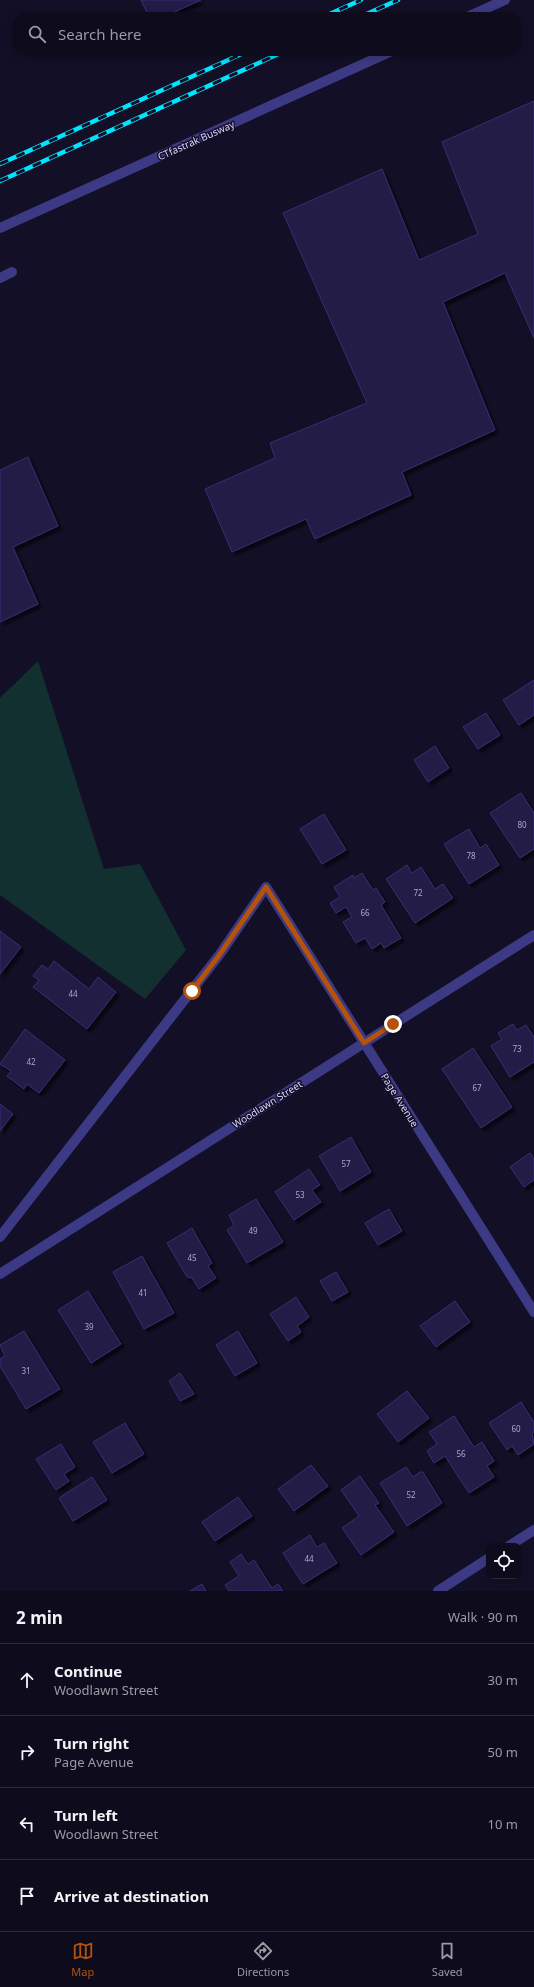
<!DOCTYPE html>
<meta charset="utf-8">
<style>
body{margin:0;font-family:"Noto Sans",sans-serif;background:#1c1929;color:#f1f3f6}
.controls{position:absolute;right:12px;bottom:12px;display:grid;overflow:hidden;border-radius:8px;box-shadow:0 2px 10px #0003}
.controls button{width:36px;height:36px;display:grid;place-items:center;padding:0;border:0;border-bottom:1px solid #2e2b3b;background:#0e0b1c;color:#f1f3f6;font:20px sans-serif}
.stop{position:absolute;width:12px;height:12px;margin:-9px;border:3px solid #b45309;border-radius:50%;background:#fff}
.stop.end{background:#b45309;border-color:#fff;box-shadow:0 1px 4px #0008}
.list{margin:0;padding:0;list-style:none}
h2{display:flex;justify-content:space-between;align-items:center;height:52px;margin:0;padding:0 16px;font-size:17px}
h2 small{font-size:13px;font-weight:400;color:#9b9ba3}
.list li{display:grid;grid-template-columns:26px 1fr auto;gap:12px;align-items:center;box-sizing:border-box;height:72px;padding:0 16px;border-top:1px solid #2e2b3b}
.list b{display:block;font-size:15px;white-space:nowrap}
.list p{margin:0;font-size:13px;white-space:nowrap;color:#9b9ba3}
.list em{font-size:13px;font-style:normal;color:#9b9ba3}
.icon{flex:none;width:22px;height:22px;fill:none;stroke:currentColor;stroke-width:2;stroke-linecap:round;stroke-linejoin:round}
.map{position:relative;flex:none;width:534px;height:1591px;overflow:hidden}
.search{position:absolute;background:#0e0b1c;box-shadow:0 2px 10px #0003;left:12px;right:12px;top:12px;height:44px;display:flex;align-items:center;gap:10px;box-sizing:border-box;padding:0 14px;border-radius:16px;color:#9b9ba3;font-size:15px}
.sheet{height:340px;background:#0e0b1c}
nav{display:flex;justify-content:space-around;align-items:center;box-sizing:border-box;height:56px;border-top:1px solid #2e2b3b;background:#0e0b1c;font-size:11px;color:#9b9ba3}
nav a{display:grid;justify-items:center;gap:2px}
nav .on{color:#b45309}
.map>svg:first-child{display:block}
</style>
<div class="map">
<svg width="534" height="1591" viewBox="0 0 534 1591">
<defs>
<filter id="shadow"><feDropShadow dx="3.5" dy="3.5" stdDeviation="1" flood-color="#0009"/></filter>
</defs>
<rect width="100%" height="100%" fill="#130f26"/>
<!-- green -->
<polygon fill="#12302f" points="38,661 104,869 140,864 186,950 145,999 0,895 0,698"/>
<!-- building -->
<g fill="#241b47" stroke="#3b2d73" filter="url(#shadow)">
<polygon points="141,0 201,0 163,17 149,17"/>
<polygon points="534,101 534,338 505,273 443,302 495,430 402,472 411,495 315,539 306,519 232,552 205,489 275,458 270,443 367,403 283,213 382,169 419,260 478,234 442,142"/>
<polygon points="28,457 58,526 13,547 38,604 0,622 0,470"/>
<polygon points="534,680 534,715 519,725 503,700"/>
<polygon points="486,713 500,735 478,749 463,727"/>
<polygon points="435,746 449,768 428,782 414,760"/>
<polygon points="521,793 534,813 534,849 520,858 490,813"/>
<polygon points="324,814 346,850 322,864 300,829"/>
<polygon points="469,829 480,848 486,844 499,865 469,884 444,844"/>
<polygon points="407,865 412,873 421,867 435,889 443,884 453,898 415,923 386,879"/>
<polygon points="362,873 373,890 376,888 385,902 381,905 401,938 384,948 381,943 372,949 365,938 356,943 343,922 352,917 346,907 336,913 330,903 340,897 334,887 353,875 354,878"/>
<polygon points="0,931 21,947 0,974"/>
<polygon points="54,961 89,989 98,977 116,992 87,1029 33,987 39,980 33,976 42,965 48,969"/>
<polygon points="513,1024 517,1030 526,1025 534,1037 534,1062 510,1077 491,1046 502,1039 498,1033"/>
<polygon points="25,1029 65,1060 39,1093 27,1084 24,1089 7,1076 11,1071 0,1064"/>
<polygon points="473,1048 512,1107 481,1128 442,1069"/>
<polygon points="0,1104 13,1114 0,1131"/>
<polygon points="351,1137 371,1172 340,1191 319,1156"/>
<polygon points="530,1153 534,1159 534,1180 524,1187 510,1167"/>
<polygon points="309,1169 320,1185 312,1190 321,1202 294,1220 275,1192"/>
<polygon points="256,1199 283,1242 247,1263 227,1230 234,1225 229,1215"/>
<polygon points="389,1209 402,1231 378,1245 365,1223"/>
<polygon points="192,1228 212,1263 208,1266 216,1278 199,1289 192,1278 187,1277 167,1243"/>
<polygon points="142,1256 174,1313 144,1329 113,1272"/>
<polygon points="336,1272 348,1292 332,1301 320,1281"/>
<polygon points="88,1291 121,1344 91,1363 58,1310"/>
<polygon points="296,1297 309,1317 297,1326 301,1332 288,1341 270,1314"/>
<polygon points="455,1301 470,1322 436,1347 420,1326"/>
<polygon points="24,1331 60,1389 26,1409 0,1366 0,1359 5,1356 0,1345"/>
<polygon points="238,1331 257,1363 235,1376 216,1345"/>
<polygon points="180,1373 194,1394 180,1401 169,1381"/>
<polygon points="407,1391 429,1418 398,1442 377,1414"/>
<polygon points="521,1402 534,1422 534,1432 532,1433 534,1444 518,1455 512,1446 507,1450 489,1423"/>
<polygon points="454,1416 474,1447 482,1442 494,1461 487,1466 494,1477 469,1493 445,1456 434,1463 427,1451 437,1444 429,1432"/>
<polygon points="125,1423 144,1454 112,1473 93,1442"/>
<polygon points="61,1444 75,1467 64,1474 69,1481 56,1490 36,1459"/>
<polygon points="311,1465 328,1486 294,1511 278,1489"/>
<polygon points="406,1467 413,1477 420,1472 423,1472 442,1503 407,1526 380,1483"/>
<polygon points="360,1476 379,1503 375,1505 394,1532 361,1555 342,1528 359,1516 341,1490"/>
<polygon points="92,1477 107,1500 73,1521 59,1498"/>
<polygon points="238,1497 252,1516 215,1541 202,1522"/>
<polygon points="310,1535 317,1547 324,1543 337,1563 303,1584 283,1553"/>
<polygon points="241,1554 248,1564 254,1560 272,1588 278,1584 283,1591 229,1591 225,1585 239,1576 230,1562"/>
<polygon points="202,1584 206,1591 190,1591"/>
</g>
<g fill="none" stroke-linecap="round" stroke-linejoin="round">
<!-- service -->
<g stroke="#3d3a85" stroke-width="10">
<polyline points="467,17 505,0"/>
<polyline points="0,228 392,51"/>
</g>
<!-- minor -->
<g stroke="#3d3a85" stroke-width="10">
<polyline points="0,278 12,272"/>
<polyline points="0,1237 220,954 266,887 534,1312"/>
<polyline points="0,1274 534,935"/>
<polyline points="509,1546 534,1530"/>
<polyline points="438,1591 489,1558"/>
</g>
<defs>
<g id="rail">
<polyline points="323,17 361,0"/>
<polyline points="360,17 398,0"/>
<polyline points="0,164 248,51"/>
<polyline points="0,181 285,51"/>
</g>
</defs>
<!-- rail casing -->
<use href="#rail" stroke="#00e5ff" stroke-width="4.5"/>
<!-- rail -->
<use href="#rail" stroke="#130f26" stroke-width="3" stroke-dasharray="9" stroke-linecap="butt"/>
</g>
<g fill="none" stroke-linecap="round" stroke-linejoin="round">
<!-- route -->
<polyline stroke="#b45309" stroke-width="5" points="192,991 220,954 266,887 364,1043 393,1024"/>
</g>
<g text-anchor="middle" stroke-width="3" stroke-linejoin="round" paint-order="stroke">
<!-- number labels -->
<g font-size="8" fill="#aca6d1">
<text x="522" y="828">80</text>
<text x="471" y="859">78</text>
<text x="418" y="896">72</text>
<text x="365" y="916">66</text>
<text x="73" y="997">44</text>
<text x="517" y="1052">73</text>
<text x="31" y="1065">42</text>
<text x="477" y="1091">67</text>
<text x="346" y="1167">57</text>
<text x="300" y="1198">53</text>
<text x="253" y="1234">49</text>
<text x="192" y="1261">45</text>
<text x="143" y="1296">41</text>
<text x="89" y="1330">39</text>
<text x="26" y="1374">31</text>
<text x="516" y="1432">60</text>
<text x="461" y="1457">56</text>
<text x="411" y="1498">52</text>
<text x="309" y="1562">44</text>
</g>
<!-- street labels -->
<g font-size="10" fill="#d9d4ff" stroke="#130f26">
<text transform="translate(196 140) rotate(-24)" y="4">CTfastrak Busway</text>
<text transform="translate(400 1100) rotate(58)" y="4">Page Avenue</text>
<text transform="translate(267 1104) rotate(-32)" y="4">Woodlawn Street</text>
</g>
</g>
</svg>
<div class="controls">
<button><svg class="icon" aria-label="locate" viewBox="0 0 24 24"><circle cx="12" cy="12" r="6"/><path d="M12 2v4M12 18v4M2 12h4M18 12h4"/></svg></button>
</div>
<div class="stop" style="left:192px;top:991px"></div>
<div class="stop end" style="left:393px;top:1024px"></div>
<div class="search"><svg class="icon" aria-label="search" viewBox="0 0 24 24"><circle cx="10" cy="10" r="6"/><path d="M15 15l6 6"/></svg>Search here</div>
</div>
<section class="sheet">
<h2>2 min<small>Walk · 90 m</small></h2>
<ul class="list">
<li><svg class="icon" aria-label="ahead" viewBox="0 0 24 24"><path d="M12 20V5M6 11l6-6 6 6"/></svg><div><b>Continue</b><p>Woodlawn Street</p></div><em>30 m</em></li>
<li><svg class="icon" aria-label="right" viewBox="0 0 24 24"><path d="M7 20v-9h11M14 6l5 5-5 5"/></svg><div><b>Turn right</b><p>Page Avenue</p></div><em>50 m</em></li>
<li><svg class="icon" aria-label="left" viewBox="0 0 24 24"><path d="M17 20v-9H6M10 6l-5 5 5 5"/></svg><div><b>Turn left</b><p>Woodlawn Street</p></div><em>10 m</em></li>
<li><svg class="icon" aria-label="arrive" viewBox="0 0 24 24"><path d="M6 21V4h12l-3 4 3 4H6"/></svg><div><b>Arrive at destination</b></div></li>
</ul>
</section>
<nav>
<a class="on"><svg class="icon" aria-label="map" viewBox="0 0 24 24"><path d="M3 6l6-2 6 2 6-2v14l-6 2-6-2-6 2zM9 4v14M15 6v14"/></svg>Map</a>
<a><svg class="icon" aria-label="directions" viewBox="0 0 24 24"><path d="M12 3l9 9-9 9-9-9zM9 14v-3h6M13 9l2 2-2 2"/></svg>Directions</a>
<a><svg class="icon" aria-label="saved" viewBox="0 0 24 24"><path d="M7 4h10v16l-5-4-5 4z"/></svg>Saved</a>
</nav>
